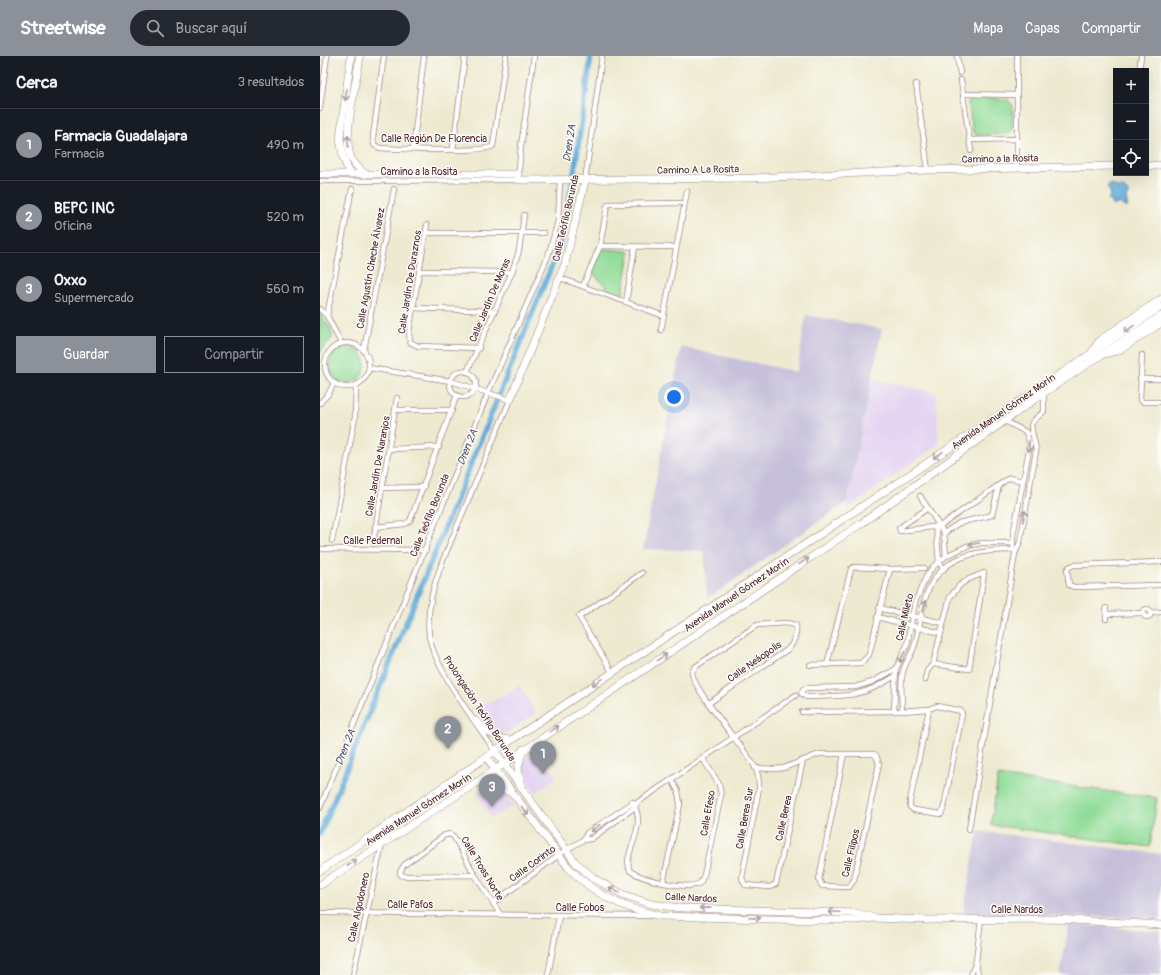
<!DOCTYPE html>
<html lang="es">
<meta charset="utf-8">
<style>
body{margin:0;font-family:Pangolin,sans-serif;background:#242831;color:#f1f3f6}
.controls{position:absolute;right:12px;top:12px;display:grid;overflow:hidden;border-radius:0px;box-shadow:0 4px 16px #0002}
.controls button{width:36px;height:36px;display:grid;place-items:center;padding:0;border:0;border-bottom:1px solid #363941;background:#171b24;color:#f1f3f6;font:20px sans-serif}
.you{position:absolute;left:354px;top:341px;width:14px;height:14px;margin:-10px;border:3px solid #fff;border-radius:50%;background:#1a73e8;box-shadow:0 0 0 6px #1a73e833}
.badge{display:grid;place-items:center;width:26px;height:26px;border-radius:50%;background:#8c9099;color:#fff;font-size:13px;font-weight:700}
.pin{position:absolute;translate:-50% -33px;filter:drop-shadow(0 1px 2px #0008)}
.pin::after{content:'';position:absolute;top:21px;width:14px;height:12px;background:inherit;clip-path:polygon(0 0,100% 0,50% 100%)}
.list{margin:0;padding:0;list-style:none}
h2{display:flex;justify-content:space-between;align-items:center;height:52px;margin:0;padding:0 16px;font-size:17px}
h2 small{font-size:13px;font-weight:400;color:#9ea1a6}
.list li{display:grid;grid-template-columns:26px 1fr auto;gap:12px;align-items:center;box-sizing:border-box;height:72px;padding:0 16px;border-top:1px solid #363941}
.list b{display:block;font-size:15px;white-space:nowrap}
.list p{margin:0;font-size:13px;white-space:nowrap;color:#9ea1a6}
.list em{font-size:13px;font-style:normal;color:#9ea1a6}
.actions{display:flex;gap:8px;padding:12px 16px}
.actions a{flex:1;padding:9px 0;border:1px solid #8c9099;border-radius:0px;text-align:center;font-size:14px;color:#8c9099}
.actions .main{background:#8c9099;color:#fff}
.icon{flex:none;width:22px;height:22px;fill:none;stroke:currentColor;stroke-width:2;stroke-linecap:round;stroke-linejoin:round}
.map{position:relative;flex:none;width:841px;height:919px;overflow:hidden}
header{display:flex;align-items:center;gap:24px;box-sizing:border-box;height:56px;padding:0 20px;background:#8c9099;color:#fff}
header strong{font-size:19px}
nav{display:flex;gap:22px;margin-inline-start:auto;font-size:14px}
.search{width:280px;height:36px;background:#242831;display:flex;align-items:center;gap:10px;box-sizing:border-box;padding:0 14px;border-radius:22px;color:#9ea1a6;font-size:15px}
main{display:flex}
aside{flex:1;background:#171b24}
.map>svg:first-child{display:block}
</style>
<header>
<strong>Streetwise</strong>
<div class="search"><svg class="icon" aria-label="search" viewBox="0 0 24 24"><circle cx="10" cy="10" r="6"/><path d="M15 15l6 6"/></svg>Buscar aquí</div>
<nav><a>Mapa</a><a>Capas</a><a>Compartir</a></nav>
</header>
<main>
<aside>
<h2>Cerca<small>3 resultados</small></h2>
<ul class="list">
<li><span class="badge">1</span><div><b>Farmacia Guadalajara</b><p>Farmacia</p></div><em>490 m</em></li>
<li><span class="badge">2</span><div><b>BEPC INC</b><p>Oficina</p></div><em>520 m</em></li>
<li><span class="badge">3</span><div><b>Oxxo</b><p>Supermercado</p></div><em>560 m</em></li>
</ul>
<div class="actions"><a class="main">Guardar</a><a>Compartir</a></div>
</aside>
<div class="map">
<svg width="841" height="919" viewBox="0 0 841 919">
<rect width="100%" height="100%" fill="#fdfcf7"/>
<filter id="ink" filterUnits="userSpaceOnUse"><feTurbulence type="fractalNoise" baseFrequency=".025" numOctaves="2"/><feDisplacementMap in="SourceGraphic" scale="8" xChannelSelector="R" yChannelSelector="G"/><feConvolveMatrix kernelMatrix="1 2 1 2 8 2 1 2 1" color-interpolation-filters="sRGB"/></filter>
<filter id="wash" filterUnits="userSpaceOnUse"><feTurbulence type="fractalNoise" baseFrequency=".012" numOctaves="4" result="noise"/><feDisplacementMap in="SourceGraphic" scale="16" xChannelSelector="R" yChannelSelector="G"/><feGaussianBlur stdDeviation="0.9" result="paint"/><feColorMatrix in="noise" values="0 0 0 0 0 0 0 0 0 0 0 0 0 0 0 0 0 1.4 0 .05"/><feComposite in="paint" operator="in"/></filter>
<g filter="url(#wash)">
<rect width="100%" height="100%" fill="#eeead1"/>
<!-- built -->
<g fill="#e4d3f2">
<polygon points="552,323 616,337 619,388 527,453 526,452 527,446"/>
<polygon points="199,629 216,657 186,677 176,679 157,653 168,645 169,648"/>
<polygon points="217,694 237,720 215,737 203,720 201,712 204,703"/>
<polygon points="166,731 172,731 185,737 193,750 171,762 156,736"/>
</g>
<!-- industrial -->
<g fill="#c6c0da">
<polygon points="486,259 562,273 527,446 387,543 384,495 323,493 361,291 477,316"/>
<polygon points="658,775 841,798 841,863 643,857"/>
<polygon points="749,868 841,875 841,919 740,919"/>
</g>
<!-- green -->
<g fill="#91dc98" stroke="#6e7e62">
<polygon points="651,42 687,43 693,50 692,75 688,78 656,79 653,76 648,47"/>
<path d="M284,193l24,2 2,2 -7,41 -4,2c-10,-5 -21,-16 -27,-25l8,-20z"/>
<path d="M0,258c5,7 17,19 10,27 -4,4 -8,7 -10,13z"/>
<circle cx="27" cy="309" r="18"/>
<polygon points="678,720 837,742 830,791 671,769"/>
</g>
<!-- water -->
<polygon fill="#63acdb" stroke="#566683" points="791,128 799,132 802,130 809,137 806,142 808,150 806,152 799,147 793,150 788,143 791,138 787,130"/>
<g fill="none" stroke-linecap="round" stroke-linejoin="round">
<!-- canal -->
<polyline stroke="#63acdb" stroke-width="5.5" points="0,778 241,187 253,125 271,0"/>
</g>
</g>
<g filter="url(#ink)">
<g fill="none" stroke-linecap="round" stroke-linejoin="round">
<defs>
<g id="street">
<path d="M64,0l-11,81 1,8 6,3c16,1 105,5 113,-2l13,-90"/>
<polyline points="637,0 640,17"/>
<polyline points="819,15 821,0"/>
<polyline points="641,24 651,95"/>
<polyline points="596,28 608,114"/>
<polyline points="643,38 697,39"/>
<polyline points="0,52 7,0"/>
<polyline points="650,84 697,83"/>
<polyline points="93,93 104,0"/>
<polyline points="133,93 145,0"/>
<polyline points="697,112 697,0"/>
<polyline points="0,125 198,124 201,90 214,0"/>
<polyline points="265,125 282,0"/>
<polyline points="107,169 89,276 90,286 98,290 159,292"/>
<polyline points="106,177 224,177"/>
<polyline points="280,190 356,191"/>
<polyline points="101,215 192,216"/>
<polyline points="240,222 344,260"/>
<polyline points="263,230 280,190 287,150 289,148 364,147"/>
<polyline points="306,246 315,191"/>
<polyline points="93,252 175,255"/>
<polyline points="0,253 7,260 21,287"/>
<polyline points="7,260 32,133"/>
<polyline points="341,274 367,135"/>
<circle cx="27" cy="309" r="22"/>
<polyline points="44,294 74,133"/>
<polyline points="822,299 820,344 823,346 841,346"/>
<path d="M49,312l82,13 59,19 -67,160c-9,25 -17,48 -14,75 4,31 47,88 66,116"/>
<circle cx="143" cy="328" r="13"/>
<polyline points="147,316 192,216 199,195 204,159"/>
<polyline points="820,323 841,323"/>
<polyline points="0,347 9,337 14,327"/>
<polyline points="75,354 132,354"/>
<polyline points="683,364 706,376 710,388 693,479 693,490"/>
<polyline points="69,393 119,391"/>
<polyline points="62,432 104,431"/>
<polyline points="600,440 624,477 626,500"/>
<polyline points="608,452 579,472 580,475 620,470 686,424 690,422 703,425"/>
<polyline points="616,470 619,506 624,513"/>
<polyline points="55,471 85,468 90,465 137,339"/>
<polyline points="624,477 639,467 672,459 679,429"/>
<polyline points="54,481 77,342"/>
<polyline points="12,485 35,361 36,330"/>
<polyline points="0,493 106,494"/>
<polyline points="841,506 754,509 749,511 747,514 749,529 754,531 841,529"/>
<polyline points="559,552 623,567"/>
<polyline points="786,552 786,563"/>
<circle cx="827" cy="557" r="4"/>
<polyline points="831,557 841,556"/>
<polyline points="786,558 823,557"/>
<polyline points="557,561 621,577"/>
<polyline points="490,609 541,607 549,599 570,513"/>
<polyline points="507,609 531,513 534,511 570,513 604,512"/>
<polyline points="292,616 259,561 322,517"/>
<path d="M575,620c-33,22 -51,20 -89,21l-5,-4 2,-4 3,-1 49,-1 17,-5 24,-13"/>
<polyline points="605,624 607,615 613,608 630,541 640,529 649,523 664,517 649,613 613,608"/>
<path d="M389,647l78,-53c7,-6 10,-16 9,-25l-10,-2 -29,2 -62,42 -3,5c0,17 53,77 63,95 3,6 4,14 4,21l-16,84 -1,6 3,7 25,2 6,-3 27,-124"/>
<polyline points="574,655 576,613 587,589 595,546 606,521 613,511 626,500 647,490 661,487 693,487"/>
<path d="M582,655c0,-13 -2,-28 1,-40 3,-10 11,-19 13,-31 4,-14 5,-30 10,-44 14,-41 51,-46 88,-46"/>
<polyline points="482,656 582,655 609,653 617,650 641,655 642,658 624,751 621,758 594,754 590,751 590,745 609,653"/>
<polyline points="435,712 454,713 464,712 499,698 553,698 556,699 559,708 534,824 529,831 502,830 499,823 524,698"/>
<path d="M312,746c18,25 -11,50 -2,69 12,8 57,20 70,12l4,-8 17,-80 -2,-11 -16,-25"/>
<polyline points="0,752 168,337 228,200 238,165 240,125"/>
<path d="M649,773l46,-275 5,-12 16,-91c0,-7 -7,-24 -4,-28 3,-5 9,-8 12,-12v-18"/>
<polyline points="263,784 267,777 314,746"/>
<polyline points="155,819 85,820 81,819 80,816 84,809 125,779 130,778 134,781 155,819 180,858"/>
<polyline points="343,827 360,748 358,735 352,724"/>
<polyline points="173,847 246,794 263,784 271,783 315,751 318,746 476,639"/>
<polyline points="0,857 329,860"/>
<polyline points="656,905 658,919"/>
<polyline points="33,919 62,788 56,776"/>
<polyline points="228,919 239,860"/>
<polyline points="651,919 656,905 661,863"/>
</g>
<g id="secondary">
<path d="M40,0c-3,23 -18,83 -9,102 3,6 9,11 14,16"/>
<polyline points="826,110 841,109"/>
<polyline points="0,118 198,118"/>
<polyline points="30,118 23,101 20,82 31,0"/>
<polyline points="198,124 434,122 608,114 796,110"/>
<polyline points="784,298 800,294 841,267"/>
<polyline points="770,299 780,284 841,243"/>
<polyline points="190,344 245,208 265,125"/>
<polyline points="175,695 256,807 275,823 302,838 331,848 361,852 536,857 551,861"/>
<path d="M166,701l82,110c25,27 56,42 92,49l149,4h47l17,-2 55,2 128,-1 105,6"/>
</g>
<g id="primary">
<path d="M156,665c11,11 20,18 35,19"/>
<polyline points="157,726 170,728 192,737"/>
<polyline points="201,732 198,712 203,693"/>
<polyline points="0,815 175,695 841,251"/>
<polyline points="0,829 157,726 542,467 725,336 841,260"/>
</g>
</defs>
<!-- street casing -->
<use href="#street" stroke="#9c847e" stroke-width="6"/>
<!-- secondary casing -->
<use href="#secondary" stroke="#9c847e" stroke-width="8"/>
<!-- primary casing -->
<use href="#primary" stroke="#9c847e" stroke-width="8"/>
<!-- street -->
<use href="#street" stroke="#fff" stroke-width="4.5"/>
<!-- secondary -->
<use href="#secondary" stroke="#fff" stroke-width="7"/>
<!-- primary -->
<use href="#primary" stroke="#fff" stroke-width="7"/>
</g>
<!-- one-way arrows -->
<defs><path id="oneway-shaft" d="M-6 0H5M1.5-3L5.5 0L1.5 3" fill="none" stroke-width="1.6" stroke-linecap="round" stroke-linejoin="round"/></defs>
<g stroke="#ae9aa0">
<use href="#oneway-shaft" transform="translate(26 39) rotate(98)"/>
<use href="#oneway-shaft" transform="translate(28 85) rotate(-92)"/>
<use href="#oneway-shaft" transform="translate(809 273) rotate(146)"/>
<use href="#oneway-shaft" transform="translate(709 390) rotate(92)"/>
<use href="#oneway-shaft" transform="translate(618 399) rotate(146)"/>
<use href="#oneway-shaft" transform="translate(704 460) rotate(-81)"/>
<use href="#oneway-shaft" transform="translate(654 488) rotate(168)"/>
<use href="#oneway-shaft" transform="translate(484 505) rotate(-34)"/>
<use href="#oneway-shaft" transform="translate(604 550) rotate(-77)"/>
<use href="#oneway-shaft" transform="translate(342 601) rotate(-34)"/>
<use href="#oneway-shaft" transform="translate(582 601) rotate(116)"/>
<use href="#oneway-shaft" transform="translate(277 626) rotate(146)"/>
<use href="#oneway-shaft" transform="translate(234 673) rotate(-34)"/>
<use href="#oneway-shaft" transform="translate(205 755) rotate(52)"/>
<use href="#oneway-shaft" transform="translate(275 772) rotate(145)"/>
<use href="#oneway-shaft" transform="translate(32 807) rotate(-34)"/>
<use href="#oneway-shaft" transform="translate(294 834) rotate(-151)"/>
<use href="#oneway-shaft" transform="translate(385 852) rotate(-179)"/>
<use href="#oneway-shaft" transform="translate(514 856) rotate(-177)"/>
<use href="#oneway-shaft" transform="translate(435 862) rotate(2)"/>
</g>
</g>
<g text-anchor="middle" stroke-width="3" stroke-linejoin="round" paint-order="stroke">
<!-- street labels -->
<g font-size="10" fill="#4a1f2b" stroke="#fdfcf7">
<text x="114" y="86">Calle Región De Florencia</text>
<text transform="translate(680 102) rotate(-1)" y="4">Camino a la Rosita</text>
<text transform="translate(378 113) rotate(-1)" y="4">Camino A La Rosita</text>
<text x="99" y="119">Camino a la Rosita</text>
<text transform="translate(245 162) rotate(-77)" y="4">Calle Teófilo Borunda</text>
<text transform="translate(50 212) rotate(-80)" y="4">Calle Agustín Cheche Álvarez</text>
<text transform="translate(89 226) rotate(-81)" y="4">Calle Jardín De Duraznos</text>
<text transform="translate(169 244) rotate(-67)" y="4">Calle Jardín De Moras</text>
<text transform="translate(683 355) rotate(-35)" y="4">Avenida Manuel Gómez Morín</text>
<text transform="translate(57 410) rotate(-80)" y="4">Calle Jardín De Naranjos</text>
<text transform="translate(109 459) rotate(-68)" y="4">Calle Teófilo Borunda</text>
<text x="53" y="488">Calle Pedernal</text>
<text transform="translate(416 538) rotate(-34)" y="4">Avenida Manuel Gómez Morín</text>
<text transform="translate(584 561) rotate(-77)" y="4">Calle Mileto</text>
<text transform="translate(434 605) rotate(-35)" y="4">Calle Neáopolis</text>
<text transform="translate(160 652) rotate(57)" y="4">Prolongación Teófilo Borunda</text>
<text transform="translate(98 753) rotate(-33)" y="4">Avenida Manuel Gómez Morín</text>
<text transform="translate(387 757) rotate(-80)" y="4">Calle Efeso</text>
<text transform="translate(424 762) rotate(-80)" y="4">Calle Berea Sur</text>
<text transform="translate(463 762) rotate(-78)" y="4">Calle Berea</text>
<text transform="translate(530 797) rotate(-77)" y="4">Calle Filipos</text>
<text transform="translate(212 807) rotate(-36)" y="4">Calle Corinto</text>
<text transform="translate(163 812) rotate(59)" y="4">Calle Troas Norte</text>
<text transform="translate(371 841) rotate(3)" y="4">Calle Nardos</text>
<text x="90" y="852">Calle Pafos</text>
<text transform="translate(38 851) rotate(-78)" y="4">Calle Algodonero</text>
<text x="260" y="855">Calle Fobos</text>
<text x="697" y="857">Calle Nardos</text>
</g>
<!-- water labels -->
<g font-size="11" font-style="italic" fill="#545771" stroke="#fdfcf7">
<text transform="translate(249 87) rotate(-82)" y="4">Dren 2A</text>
<text transform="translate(147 391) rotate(-68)" y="4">Dren 2A</text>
<text transform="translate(25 691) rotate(-68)" y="4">Dren 2A</text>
</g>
</g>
</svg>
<div class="controls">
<button>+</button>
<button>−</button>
<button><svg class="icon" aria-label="locate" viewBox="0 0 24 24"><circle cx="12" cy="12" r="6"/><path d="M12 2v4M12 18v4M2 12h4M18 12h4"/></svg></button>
</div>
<div class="you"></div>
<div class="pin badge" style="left:223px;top:718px">1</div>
<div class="pin badge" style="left:128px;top:693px">2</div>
<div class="pin badge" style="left:172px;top:751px">3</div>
</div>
</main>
